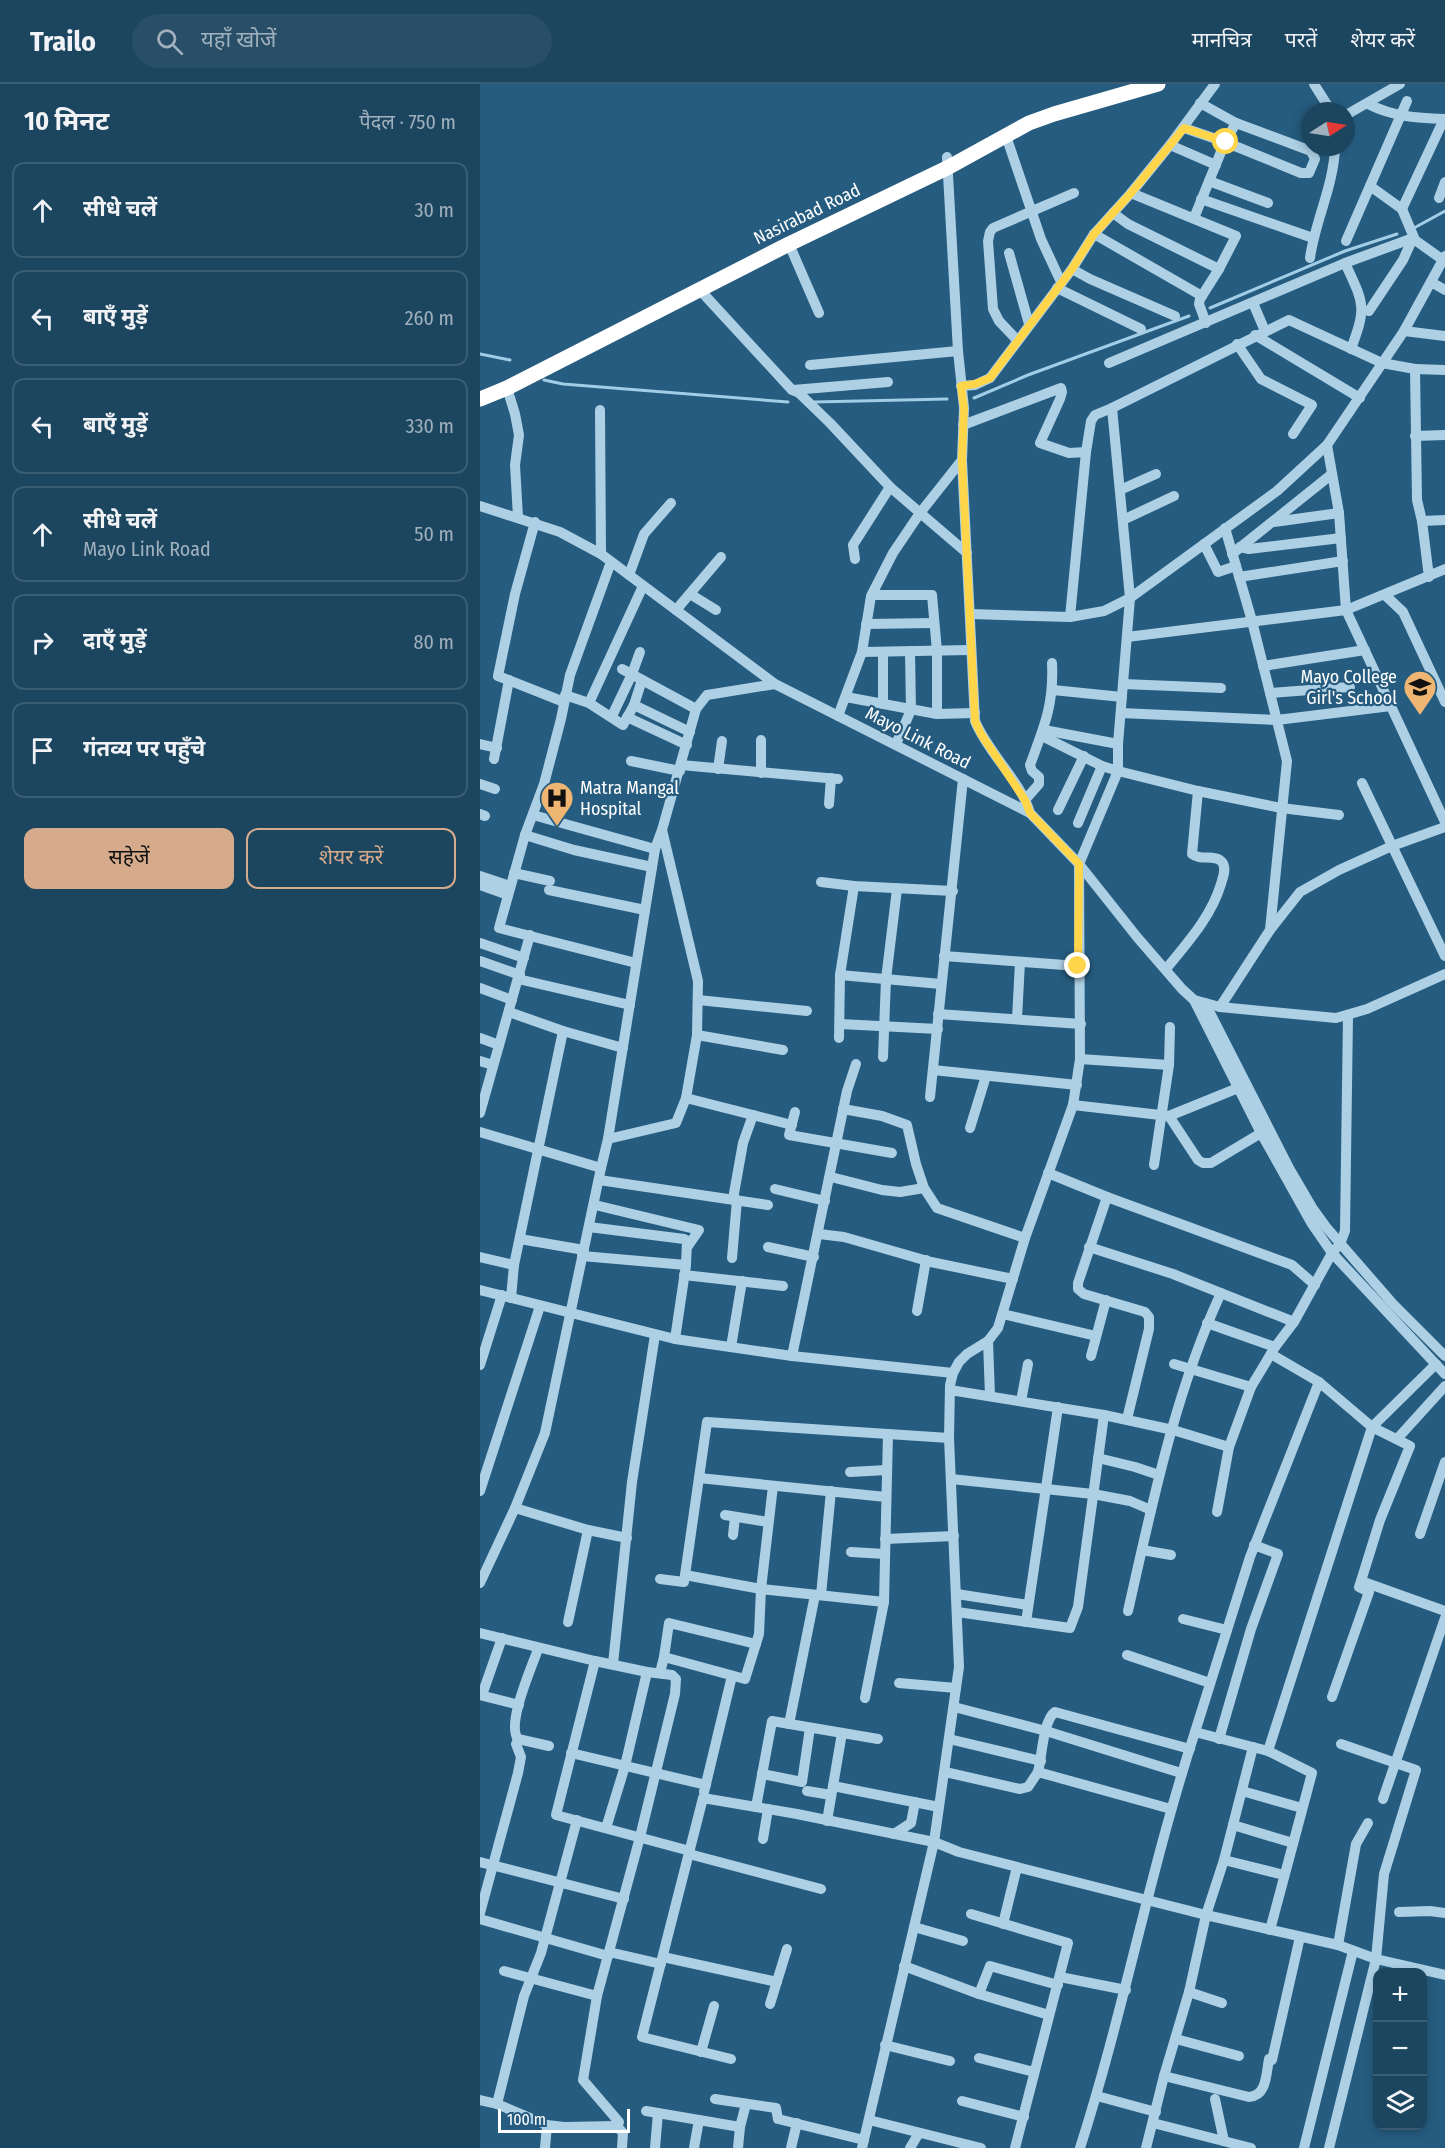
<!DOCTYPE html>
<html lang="hi">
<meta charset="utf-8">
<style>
body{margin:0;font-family:"Fira Sans Condensed","Noto Sans Devanagari",sans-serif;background:#294f68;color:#f1f3f6}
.controls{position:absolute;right:18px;bottom:18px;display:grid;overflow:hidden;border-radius:12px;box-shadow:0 3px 9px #0003}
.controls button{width:54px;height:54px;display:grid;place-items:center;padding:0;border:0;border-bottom:2px solid #3a5d74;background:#1c455f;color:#f1f3f6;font:30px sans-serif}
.compass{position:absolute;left:821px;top:18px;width:54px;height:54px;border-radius:50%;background:#1c455f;box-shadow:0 3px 9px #0003;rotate:78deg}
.scale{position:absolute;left:18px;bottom:15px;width:132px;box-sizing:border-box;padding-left:6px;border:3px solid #fff;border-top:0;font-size:16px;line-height:21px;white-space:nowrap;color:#fff;-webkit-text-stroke:4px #265c7f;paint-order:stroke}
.stop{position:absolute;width:18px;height:18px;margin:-14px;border:4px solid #ffd54a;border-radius:50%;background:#fff}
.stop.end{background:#ffd54a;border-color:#fff;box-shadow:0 2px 6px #0008}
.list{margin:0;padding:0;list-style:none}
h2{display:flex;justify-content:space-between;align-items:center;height:78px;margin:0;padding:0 24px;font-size:26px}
h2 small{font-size:20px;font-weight:400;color:#a0b1bd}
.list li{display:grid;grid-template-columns:39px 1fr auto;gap:18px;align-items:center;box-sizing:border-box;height:96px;margin:0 12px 12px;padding:0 12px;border:2px solid #3a5d74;border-radius:12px}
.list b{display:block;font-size:22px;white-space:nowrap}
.list p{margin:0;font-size:20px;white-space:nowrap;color:#a0b1bd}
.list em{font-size:20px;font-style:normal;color:#a0b1bd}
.actions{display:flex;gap:12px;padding:18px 24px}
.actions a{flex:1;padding:14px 0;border:2px solid #d6ab8b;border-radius:12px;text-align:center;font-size:21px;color:#d6ab8b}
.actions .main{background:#d6ab8b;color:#111}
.icon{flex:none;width:33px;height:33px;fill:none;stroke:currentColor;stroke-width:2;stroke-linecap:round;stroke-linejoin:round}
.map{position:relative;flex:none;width:965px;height:2064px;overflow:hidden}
header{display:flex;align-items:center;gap:36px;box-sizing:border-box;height:84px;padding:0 30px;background:#1c455f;border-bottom:2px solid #3a5d74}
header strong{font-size:28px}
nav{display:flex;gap:33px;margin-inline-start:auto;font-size:21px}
.search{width:420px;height:54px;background:#294f68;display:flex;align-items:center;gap:15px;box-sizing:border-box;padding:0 21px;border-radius:33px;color:#a0b1bd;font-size:22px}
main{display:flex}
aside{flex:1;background:#1c455f}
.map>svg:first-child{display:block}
</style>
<header>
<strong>Trailo</strong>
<div class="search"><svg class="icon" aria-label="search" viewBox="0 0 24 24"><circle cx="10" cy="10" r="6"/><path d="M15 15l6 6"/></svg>यहाँ खोजें</div>
<nav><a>मानचित्र</a><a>परतें</a><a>शेयर करें</a></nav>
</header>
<main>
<aside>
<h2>10 मिनट<small>पैदल · 750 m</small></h2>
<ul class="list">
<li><svg class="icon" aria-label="ahead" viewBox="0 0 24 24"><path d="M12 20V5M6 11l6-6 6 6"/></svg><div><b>सीधे चलें</b></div><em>30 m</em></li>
<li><svg class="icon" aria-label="left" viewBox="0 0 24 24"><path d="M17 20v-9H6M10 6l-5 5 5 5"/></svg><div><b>बाएँ मुड़ें</b></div><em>260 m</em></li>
<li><svg class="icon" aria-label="left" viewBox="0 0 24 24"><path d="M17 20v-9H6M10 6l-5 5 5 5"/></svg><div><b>बाएँ मुड़ें</b></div><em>330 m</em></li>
<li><svg class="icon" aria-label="ahead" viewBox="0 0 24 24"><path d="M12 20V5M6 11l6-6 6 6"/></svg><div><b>सीधे चलें</b><p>Mayo Link Road</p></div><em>50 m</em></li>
<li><svg class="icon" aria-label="right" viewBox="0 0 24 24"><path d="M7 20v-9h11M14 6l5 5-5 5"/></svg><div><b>दाएँ मुड़ें</b></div><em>80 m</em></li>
<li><svg class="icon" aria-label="arrive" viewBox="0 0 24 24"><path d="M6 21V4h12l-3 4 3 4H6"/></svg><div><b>गंतव्य पर पहुँचे</b></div></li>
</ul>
<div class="actions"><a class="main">सहेजें</a><a>शेयर करें</a></div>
</aside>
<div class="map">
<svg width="965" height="2064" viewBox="0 0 965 2064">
<rect width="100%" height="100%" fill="#265c7f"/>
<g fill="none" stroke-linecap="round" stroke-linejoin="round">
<!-- stream -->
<g stroke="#a1cde6" stroke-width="3">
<polyline points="934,144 965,127"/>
<polyline points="730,224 865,167 917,150"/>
<polyline points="0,270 30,276"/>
<polyline points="64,296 83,300 308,318"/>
<polyline points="494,314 548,291 709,232"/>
<polyline points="334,318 467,315"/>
</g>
<!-- minor -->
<g stroke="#add0e5" stroke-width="10">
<polyline points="834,0 851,27"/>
<path d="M888,20c26,13 49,14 77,15"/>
<polyline points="866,31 920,0"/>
<polyline points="704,44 745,58 821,89 829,89 835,75 831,67 756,39 720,19"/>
<polyline points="526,52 561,155 581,198"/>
<polyline points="690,61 736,81"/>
<path d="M467,73l11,194 6,57 -2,52 13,261c13,32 47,62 55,92"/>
<polyline points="729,97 788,119"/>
<polyline points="890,102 922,125 935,156 963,176"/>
<polyline points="651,109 756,152 739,185 720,215 719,220 726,239"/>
<polyline points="959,114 965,98"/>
<polyline points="721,115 833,154"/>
<polyline points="922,125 964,35"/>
<polyline points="633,129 648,140 739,185"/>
<polyline points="714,134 745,58 756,39"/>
<polyline points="614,150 722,212"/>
<polyline points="866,157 927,17"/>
<polyline points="309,160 339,229"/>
<polyline points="529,169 549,240"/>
<path d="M830,174c5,-37 24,-73 25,-111"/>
<path d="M865,179c19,41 22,43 6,86"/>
<polyline points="592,185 610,195 695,232"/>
<polyline points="951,198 965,206"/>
<polyline points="577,204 661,245"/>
<polyline points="219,205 312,306 319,309 350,339 410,403 487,469"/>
<polyline points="773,219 785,247"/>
<polyline points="889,227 923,176 933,154"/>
<polyline points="924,247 965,252"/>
<polyline points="775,251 880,314"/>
<polyline points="537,256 519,237 513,225 508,157 510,148 513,144 594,109"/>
<polyline points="757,260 781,295 832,321 813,350"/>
<polyline points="629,279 865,179 933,154"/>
<polyline points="330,281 478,267"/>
<polyline points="935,285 965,286"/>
<polyline points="481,302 495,301 510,294 592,185 614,150 651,109 690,61 735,0"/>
<polyline points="27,304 35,330 39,351 35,381 38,433"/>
<polyline points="313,306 408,298"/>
<polyline points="120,326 121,470"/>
<polyline points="483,341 581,304 582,308 580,315 560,359 589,369 606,368"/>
<polyline points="935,352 965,351"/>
<polyline points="847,361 859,429 866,526 965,738"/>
<polyline points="640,406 676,390"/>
<polyline points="0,422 80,448 121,470 295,600 550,729 599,780 657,853 702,905 714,916 740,923 856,934 887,925 965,890"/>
<polyline points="643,436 694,412"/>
<polyline points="942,437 965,436"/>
<polyline points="55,438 35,510 18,592 84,618"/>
<polyline points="794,438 859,429"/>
<polyline points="745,444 772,537 807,677 790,846"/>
<polyline points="724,460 738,488 756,482"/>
<polyline points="760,463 769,465 861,454"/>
<polyline points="752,470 852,390"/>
<polyline points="375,475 373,461 410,403"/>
<polyline points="131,478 90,591 81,635 64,700 45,751 19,844 156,879"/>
<polyline points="149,491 164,450 191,419"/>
<polyline points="759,493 863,477"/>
<polyline points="210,510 236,526"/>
<polyline points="392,511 452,511 457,567 457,630"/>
<polyline points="905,511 923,528 965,618"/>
<polyline points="196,526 241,473"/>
<polyline points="490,530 590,533 624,527 650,514 797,407 847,361 924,247 965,172"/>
<polyline points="590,533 606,368 611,337 615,331 632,324 809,236 902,279 935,285 937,416 942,437 949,493"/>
<polyline points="386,540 454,539"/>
<polyline points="647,553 866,526 965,485"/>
<polyline points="382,568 490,566"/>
<polyline points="403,568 403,620"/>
<polyline points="783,582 885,566"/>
<polyline points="142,585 216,625"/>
<polyline points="643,600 741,604"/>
<polyline points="573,606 642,613"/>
<polyline points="790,609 870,603"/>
<polyline points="85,611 109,619 143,641 154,621 162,596"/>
<polyline points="366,613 457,630 495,629"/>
<polyline points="109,619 163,502"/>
<polyline points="154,621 210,648"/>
<polyline points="641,629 797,636 911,622"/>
<polyline points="132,632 152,590 160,568"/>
<polyline points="358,632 382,568 391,512 413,469 440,429 482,376"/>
<polyline points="147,633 207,661"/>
<polyline points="564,646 638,660"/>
<polyline points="562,652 622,682 638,687 718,707 801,724 859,731"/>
<polyline points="281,656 281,689"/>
<polyline points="0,660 17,664"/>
<polyline points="416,660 431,626 430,567"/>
<polyline points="14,675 29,596"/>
<polyline points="151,677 200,687"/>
<polyline points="201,681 358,695"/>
<polyline points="238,685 242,657"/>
<polyline points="882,699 965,872"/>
<polyline points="0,700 15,705"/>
<path d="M545,716l14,-16v-7l-7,-6 -2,-6c14,-38 24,-60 22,-102"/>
<polyline points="349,720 351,694"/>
<polyline points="578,726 604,672"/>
<polyline points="0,730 5,732"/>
<polyline points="53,731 175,765"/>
<polyline points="598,739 622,682"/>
<polyline points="45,751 94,766 172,783"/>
<polyline points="34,789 70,797"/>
<polyline points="0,792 30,802"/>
<polyline points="341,798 374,802 473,807"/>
<polyline points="0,801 28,811"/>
<polyline points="69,806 165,826"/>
<polyline points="0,859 44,874"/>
<polyline points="464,872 598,882"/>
<polyline points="0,877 40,891"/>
<path d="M686,885c22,-27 45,-52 55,-85 2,-7 6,-16 1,-22 -6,-8 -22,-1 -30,-8l6,-63"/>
<polyline points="360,891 461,900"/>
<polyline points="38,895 150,921"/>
<polyline points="0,904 32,916"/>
<polyline points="218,916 327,927"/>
<polyline points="714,916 781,1049 832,1140 852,1169 965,1290"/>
<polyline points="725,919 809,1084 833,1125 846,1143 913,1220 965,1272"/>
<polyline points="740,923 790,846 820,808 859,786 912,762 965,743"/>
<polyline points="29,928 83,947 143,964"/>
<polyline points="458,930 601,940"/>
<polyline points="537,935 540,878"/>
<polyline points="360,940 458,945"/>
<polyline points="217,951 303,966"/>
<polyline points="0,954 19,961"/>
<polyline points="359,954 360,891 374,802"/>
<polyline points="403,973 406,895 417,805"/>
<polyline points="600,975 689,981"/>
<polyline points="0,977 13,981"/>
<polyline points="453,986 597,1001"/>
<polyline points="450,1013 483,695"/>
<polyline points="206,1014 312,1041"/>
<polyline points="593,1021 689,1032 758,1004"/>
<polyline points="363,1025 402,1032 427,1041 436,1080 444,1104 457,1124 545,1154"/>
<polyline points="315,1028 309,1051 412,1069"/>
<polyline points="0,1029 50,851"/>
<polyline points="689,1032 718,1076 723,1079 731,1079 781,1049"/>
<polyline points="490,1044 506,992"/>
<polyline points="0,1048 121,1084 65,1349 35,1424 0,1499"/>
<polyline points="128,1055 196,1039 206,1014 217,951 218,897 182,746 216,625 227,611 295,600"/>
<polyline points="674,1081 689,981 690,943"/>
<polyline points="121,1084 128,1055 175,765 182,746"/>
<polyline points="568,1089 627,1113 812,1181 835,1201"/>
<polyline points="351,1093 402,1106 420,1108 444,1104"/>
<polyline points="119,1096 288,1121"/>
<polyline points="295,1105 345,1117"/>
<polyline points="627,1113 598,1199 598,1205 604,1210 665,1228 669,1233 669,1245 647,1335"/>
<polyline points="253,1115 263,1059 273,1031"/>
<polyline points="115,1121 219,1146 208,1162"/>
<polyline points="109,1143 204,1155 207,1157 206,1181 195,1255"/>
<polyline points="339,1150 364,1153 451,1178 533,1195"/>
<polyline points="40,1155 104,1166"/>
<polyline points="288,1163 334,1173"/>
<polyline points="609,1163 693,1190 814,1238"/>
<polyline points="102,1172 206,1181"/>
<polyline points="0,1173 34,1181"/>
<polyline points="252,1174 257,1116"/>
<polyline points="204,1191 303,1202"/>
<polyline points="0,1206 195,1255 312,1272 473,1289"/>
<polyline points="31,1214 34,1181 83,947"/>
<polyline points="437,1227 446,1176"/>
<polyline points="523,1230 616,1252"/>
<polyline points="727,1239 795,1263"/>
<polyline points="508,1257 510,1312"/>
<polyline points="251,1263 262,1197"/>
<polyline points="791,1270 839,1298"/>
<polyline points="312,1272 367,1007 376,980"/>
<polyline points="611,1272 626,1216"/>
<polyline points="694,1280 771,1303"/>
<polyline points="0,1281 22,1211"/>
<polyline points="470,1306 624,1331"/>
<polyline points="541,1317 548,1280"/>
<polyline points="917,1355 965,1302"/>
<polyline points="618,1374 655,1383 679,1391"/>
<polyline points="370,1388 407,1386"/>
<polyline points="219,1394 406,1413"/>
<polyline points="471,1395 613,1410 650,1417 671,1426"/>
<polyline points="0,1407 60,1222"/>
<polyline points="35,1424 108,1446 147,1454"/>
<polyline points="737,1428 749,1363 771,1303 795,1263 814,1238 852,1169 860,1160 865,1147 868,931"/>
<polyline points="245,1431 288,1438"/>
<polyline points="940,1450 965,1378"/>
<polyline points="253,1451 255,1433"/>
<polyline points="405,1455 474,1452"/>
<polyline points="662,1466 691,1471"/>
<polyline points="371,1468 405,1470"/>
<polyline points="205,1491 281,1505 293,1402"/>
<polyline points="180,1495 204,1498 227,1338 469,1354"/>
<polyline points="881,1497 965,1527"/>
<polyline points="477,1510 548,1521"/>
<polyline points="341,1511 351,1407"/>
<path d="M648,1527c24,-106 47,-219 93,-318"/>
<polyline points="477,1528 590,1544 598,1523 624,1331 693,1346 749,1363"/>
<polyline points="703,1535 747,1546"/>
<polyline points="88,1538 108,1446"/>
<polyline points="546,1538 578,1323"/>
<polyline points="0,1549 115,1577 167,1588 192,1591 196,1595 195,1610 160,1753 117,1912 103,1996 139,2038"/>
<path d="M58,1565c-6,18 -32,75 -20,90l31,7"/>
<polyline points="647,1571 730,1599"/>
<polyline points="184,1573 189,1539 276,1560"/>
<polyline points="115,1577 76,1731 210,1767"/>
<polyline points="133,1580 152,1398 175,1251"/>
<polyline points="180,1589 184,1573 265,1595 279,1550 281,1505 404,1518"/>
<polyline points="419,1599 476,1604"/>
<polyline points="0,1611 39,1621"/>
<polyline points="2,1611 22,1554"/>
<polyline points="852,1613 889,1508 879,1503 881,1497 900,1436 930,1362 892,1343 839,1298 770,1473 715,1648 788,1667 892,1343 956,1280"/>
<polyline points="385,1614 404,1518 408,1350"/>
<polyline points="474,1623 566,1647 701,1689"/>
<polyline points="309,1640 335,1511"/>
<polyline points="469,1655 561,1677"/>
<polyline points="739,1655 771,1545 798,1470 774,1461"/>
<polyline points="788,1667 832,1689 790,1846"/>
<polyline points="91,1669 226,1701"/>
<polyline points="465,1688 540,1705 548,1703 558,1688 691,1725"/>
<path d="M558,1688c4,-15 5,-52 17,-60l135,37"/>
<polyline points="282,1690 322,1698 330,1644"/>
<polyline points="353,1702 459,1723"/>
<polyline points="327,1707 351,1711"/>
<polyline points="762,1707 822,1724"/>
<polyline points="224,1708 252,1592"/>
<polyline points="903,1715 965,1534"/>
<polyline points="276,1723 292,1637 398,1655"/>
<polyline points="347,1737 362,1649"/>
<polyline points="753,1741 813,1759"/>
<polyline points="126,1744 145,1682 167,1588"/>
<polyline points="414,1750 431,1739 435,1718"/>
<polyline points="283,1755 288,1725"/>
<polyline points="209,1770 341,1805"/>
<polyline points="744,1776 804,1791"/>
<polyline points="0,1778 144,1815"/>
<polyline points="919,1828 950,1827 965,1829"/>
<polyline points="0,1829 38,1689 41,1673 36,1660 38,1655"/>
<polyline points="491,1830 588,1859 535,2064"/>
<polyline points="0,1835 128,1872"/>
<polyline points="523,1840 537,1783"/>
<polyline points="434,1843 483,1857"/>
<polyline points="858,1861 876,1760 888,1739"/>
<polyline points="129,1868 181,1880"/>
<polyline points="183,1873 297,1898"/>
<polyline points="424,1882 499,1910 569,1931"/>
<polyline points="24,1887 117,1912"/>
<polyline points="580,1893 646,1906"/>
<polyline points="709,1908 742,1919"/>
<polyline points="499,1910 510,1882 578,1901"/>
<polyline points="290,1920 307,1865"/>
<polyline points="696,1955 759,1972"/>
<polyline points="405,1961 470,1977"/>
<polyline points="221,1968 234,1922"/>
<polyline points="499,1974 554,1988"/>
<polyline points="251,1975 162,1953 223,1714 317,1730 454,1758 479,1768 537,1783 726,1831 858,1861 896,1875 965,1891"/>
<polyline points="792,1976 820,1853"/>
<path d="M684,1992l85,21c18,-1 17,-23 20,-38"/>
<polyline points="617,2012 676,2028"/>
<polyline points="235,2015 296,2024 298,2035 384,2056"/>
<polyline points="735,2015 744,2057"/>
<polyline points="0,2016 17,2020"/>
<polyline points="482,2017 544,2033"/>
<polyline points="166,2027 260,2043 266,2020"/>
<polyline points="389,2036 501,2064"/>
<polyline points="673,2039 771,2064"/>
<polyline points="67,2041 84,2043 137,2042 143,2049 142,2064"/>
<polyline points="65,2064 67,2041 17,2020 44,1912 61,1869 97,1736"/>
<polyline points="175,2064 178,2029"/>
<polyline points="214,2064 219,2036"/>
<polyline points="258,2064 260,2043"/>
<polyline points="311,2064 317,2039"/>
<polyline points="382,2064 454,1758 479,1583 469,1354 470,1301 473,1289 479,1278 487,1270 508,1257 518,1244 545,1154 593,1021 600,975 599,780 638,687 638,660 650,514 632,324"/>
<polyline points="430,2064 439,2049"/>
<path d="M600,2064c44,-137 70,-279 115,-416"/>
<polyline points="666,2064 684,1992 709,1908 726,1831 744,1776 773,1663"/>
<polyline points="824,2064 873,1867"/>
<polyline points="849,2064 896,1875 904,1790 936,1686 861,1660"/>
</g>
<!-- highway -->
<polyline stroke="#fff" stroke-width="15" points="0,315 27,304 309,160 469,83 549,39 574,30 678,0"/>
</g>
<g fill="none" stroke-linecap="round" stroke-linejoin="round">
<!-- route -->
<polyline stroke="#ffd54a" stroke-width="8" points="598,882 599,780 550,729 545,716 501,650 495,637 482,376 484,324 481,302 495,300 510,294 592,185 614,150 651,109 704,44 746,58"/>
</g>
<!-- icons -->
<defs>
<symbol id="school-pin" viewBox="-11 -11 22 30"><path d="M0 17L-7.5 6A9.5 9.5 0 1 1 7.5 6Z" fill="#eeb672" stroke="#265c7f"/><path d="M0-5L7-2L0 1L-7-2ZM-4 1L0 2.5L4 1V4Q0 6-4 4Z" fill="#111"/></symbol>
<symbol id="hospital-pin" viewBox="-11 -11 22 30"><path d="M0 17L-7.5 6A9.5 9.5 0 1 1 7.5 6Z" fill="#eeb672" stroke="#265c7f"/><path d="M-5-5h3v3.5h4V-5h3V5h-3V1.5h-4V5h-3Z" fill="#111"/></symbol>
</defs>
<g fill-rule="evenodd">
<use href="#school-pin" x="921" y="584" width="38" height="52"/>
<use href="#hospital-pin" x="58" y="695" width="38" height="52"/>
</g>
<g text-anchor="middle" stroke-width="4.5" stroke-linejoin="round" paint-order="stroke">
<!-- street labels -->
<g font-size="18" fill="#fff" stroke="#265c7f">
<text transform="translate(327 130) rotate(-26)" y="6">Nasirabad Road</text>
<text transform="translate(438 654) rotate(27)" y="6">Mayo Link Road</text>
</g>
<!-- poi labels -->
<g font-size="18" fill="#fff" stroke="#265c7f" text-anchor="end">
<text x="917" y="599">Mayo College<tspan x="917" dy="21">Girl's School</tspan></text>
<text x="100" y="710" text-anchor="start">Matra Mangal<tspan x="100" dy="21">Hospital</tspan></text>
</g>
</g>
</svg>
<div class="controls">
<button>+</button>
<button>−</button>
<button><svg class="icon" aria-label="layers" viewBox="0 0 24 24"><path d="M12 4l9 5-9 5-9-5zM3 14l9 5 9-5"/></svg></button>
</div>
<svg class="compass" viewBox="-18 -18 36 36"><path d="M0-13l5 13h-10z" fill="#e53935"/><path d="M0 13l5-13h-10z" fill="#a0b1bd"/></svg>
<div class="scale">100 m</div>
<div class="stop" style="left:746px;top:58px"></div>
<div class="stop end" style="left:598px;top:882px"></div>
</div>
</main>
